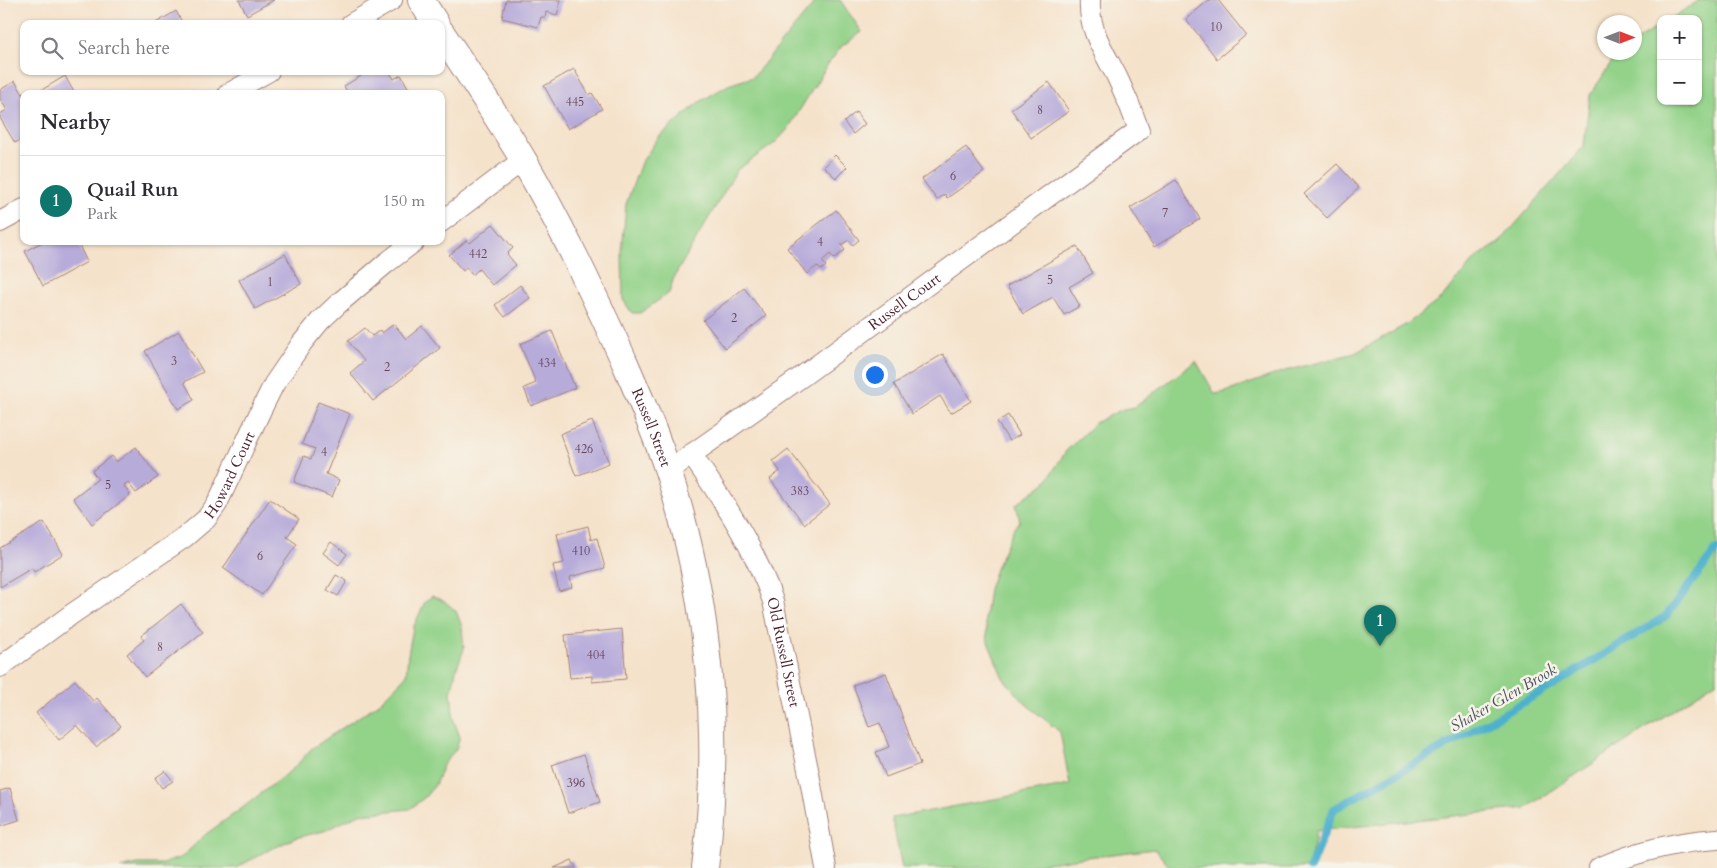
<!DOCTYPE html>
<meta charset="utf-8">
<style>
body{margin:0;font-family:Cardo,serif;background:#f7f7f7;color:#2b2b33}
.controls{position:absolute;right:15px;top:15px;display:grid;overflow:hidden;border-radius:10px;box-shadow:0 1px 4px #0004}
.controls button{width:45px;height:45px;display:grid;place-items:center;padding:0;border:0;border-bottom:1px solid #e1e1e2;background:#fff;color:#2b2b33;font:25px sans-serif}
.compass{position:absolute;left:1597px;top:15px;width:45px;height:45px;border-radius:50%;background:#fff;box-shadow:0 1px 4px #0004;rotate:90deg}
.you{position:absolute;left:874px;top:374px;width:18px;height:18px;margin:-12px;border:4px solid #fff;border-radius:50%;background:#1a73e8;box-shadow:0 0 0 8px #1a73e833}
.badge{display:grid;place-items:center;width:32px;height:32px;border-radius:50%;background:#0f766e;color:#fff;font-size:16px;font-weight:700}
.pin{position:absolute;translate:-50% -41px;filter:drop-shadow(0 1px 2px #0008)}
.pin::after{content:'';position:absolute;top:26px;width:18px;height:15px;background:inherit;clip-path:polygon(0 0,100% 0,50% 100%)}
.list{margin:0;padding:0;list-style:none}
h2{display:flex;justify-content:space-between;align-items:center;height:65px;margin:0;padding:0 20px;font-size:21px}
h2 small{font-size:16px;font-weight:400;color:#7c7c81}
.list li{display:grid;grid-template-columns:32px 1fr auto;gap:15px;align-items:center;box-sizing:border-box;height:90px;padding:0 20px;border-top:1px solid #e1e1e2}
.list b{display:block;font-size:19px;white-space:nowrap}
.list p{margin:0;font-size:16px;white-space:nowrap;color:#7c7c81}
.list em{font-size:16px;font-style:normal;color:#7c7c81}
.icon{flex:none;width:28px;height:28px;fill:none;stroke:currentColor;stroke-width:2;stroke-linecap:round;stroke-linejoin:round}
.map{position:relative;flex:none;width:1717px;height:868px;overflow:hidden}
.search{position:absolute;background:#fff;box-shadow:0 1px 4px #0004;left:20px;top:20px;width:425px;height:55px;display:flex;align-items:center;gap:12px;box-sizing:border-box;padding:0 18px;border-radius:10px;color:#7c7c81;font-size:19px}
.panel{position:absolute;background:#fff;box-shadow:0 1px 4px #0004;left:20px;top:90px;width:425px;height:155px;border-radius:10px}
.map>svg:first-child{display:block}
</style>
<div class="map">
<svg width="1717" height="868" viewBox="0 0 1717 868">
<rect width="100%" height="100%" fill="#f7f3e8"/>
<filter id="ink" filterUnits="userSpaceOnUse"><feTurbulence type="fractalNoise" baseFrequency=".02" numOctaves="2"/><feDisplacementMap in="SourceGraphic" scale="10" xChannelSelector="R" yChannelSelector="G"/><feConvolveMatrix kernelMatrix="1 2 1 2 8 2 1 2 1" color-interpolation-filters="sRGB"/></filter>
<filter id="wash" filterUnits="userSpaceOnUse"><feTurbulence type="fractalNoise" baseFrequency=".0096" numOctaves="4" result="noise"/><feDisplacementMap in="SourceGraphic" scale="20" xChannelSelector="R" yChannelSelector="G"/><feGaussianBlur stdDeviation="1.12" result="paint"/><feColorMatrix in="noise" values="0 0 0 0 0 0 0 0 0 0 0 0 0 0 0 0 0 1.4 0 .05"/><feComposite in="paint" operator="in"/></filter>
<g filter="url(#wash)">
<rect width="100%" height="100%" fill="#f5e2ca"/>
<!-- green -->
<g fill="#93d289" stroke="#6e785a">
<polygon points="817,0 840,0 862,32 842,46 828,64 788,129 775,143 737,170 674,277 669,293 640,313 632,313 623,300 622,253 626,204 641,163 658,138 698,103 728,85 753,77"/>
<polygon points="1700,0 1717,0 1717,681 1526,808 1316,831 1315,840 1308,868 1173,868 1167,864 1155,849 1087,857 1016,868 902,868 892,818 1070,785 1060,732 1026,704 1003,678 988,642 985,618 989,589 997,566 1014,528 1020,521 1016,504 1046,482 1066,451 1095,423 1123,409 1135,407 1196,361 1215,394 1226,392 1285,371 1355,353 1407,324 1442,298 1477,257 1499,243 1584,146 1590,95 1618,53 1634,52 1635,41 1661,25 1661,101 1698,101 1698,19 1670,19"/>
<polygon points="432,596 444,601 456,611 462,627 464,649 456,670 451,693 454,721 460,737 456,749 443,765 435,785 425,797 410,809 360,814 324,831 295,838 263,853 236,868 120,868 138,864 162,864 182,857 206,834 241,809 295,767 311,749 378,704 406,676 408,655 413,628 425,602"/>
</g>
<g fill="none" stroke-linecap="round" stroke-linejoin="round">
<!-- stream -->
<polyline stroke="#4eb1cd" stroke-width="8" points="1310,868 1334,809 1552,686 1666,616 1717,549"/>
</g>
<g id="blocks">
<!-- building -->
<g fill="#b7abda">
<polygon points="239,0 274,0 247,15"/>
<polygon points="506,0 561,0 557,15 546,12 545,17 541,17 538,27 502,18"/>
<polygon points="1209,0 1218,0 1246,35 1217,59 1186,19"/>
<polygon points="176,11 183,24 154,24"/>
<polygon points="574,69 589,95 592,93 602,109 568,129 544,86"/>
<polygon points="369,71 389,71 394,79 401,75 412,94 403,94 402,91 398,94 348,94 344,86"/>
<polygon points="65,76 75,94 35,94"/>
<polygon points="15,81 24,96 24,138 15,143 0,118 0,114 7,110 0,99 0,90"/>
<polygon points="1049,82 1069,111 1031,138 1011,109"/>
<polygon points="856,112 865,124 853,134 844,122"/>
<polygon points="966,147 984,172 947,198 945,194 937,200 922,179"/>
<polygon points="835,155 847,167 836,178 824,167"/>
<polygon points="1337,164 1359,188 1327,218 1304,194"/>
<polygon points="1176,180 1200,219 1154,247 1130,208"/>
<polygon points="836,210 859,240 853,245 849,240 841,245 845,250 834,259 830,254 822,261 826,266 821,270 817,266 807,274 787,248"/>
<polygon points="493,224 513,248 507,254 516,265 492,285 479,269 472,275 466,267 463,271 449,255 467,240 470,243"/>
<polygon points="44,241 77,241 87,262 43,286 25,251"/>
<polygon points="1077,246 1093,273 1069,287 1080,306 1064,315 1053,297 1023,314 1007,286"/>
<polygon points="285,254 301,284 255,309 239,280"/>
<polygon points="520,285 530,298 505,317 495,305"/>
<polygon points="744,288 766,316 725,348 703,320"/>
<polygon points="394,324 406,339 422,326 440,348 373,401 350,373 364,361 348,341 365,328 372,336 380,330 382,333"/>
<polygon points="179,331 203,372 184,382 194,400 178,409 145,351"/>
<polygon points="552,331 575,388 531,406 524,388 536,383 520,344"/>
<polygon points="943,354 971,401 951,413 940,396 912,414 894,384"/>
<polygon points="318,402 350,414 326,474 339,480 332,497 294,482 304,456 311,459 315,449 302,444"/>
<polygon points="1008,415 1020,435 1009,441 997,422"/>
<polygon points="592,421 609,463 576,476 560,434"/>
<polygon points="136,447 158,477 136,493 128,483 124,486 130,495 92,524 73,498 98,479 92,471 111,456 116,462"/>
<polygon points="788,449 830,504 804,524 770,479 780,471 773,461"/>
<polygon points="270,499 299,519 287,537 297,544 262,595 223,568"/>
<polygon points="44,522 63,554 34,572 32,568 0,587 0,548"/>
<polygon points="588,526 591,540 597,538 605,568 570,577 572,587 559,591 553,565 564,563 557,534"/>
<polygon points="331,542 347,554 339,565 323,553"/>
<polygon points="336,575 347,581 338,596 327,590"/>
<polygon points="181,604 203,632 145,677 127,654 144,640 141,636"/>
<polygon points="622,629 626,679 592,682 592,676 570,678 565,635"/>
<polygon points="886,673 920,764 886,777 876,752 889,747 880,723 869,727 853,685"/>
<polygon points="75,680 93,701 97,698 121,726 96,747 77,725 59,740 36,713"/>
<polygon points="584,754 600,802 568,813 552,765"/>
<polygon points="165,771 173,781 162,788 155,778"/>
<polygon points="10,788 19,820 0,826 0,791"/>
<polygon points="572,860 576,868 554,868"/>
</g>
</g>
</g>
<g filter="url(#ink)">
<use href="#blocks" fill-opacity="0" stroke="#a0807a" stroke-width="1"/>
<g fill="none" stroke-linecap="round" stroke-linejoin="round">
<defs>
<g id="minor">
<polyline points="351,24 392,0"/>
<polyline points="228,94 269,71"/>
<polyline points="0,222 24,209"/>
<polyline points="441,222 523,160"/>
<path id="s1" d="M691,454c32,46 64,94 82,147l36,173 17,94"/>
<path id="s2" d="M668,471l136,-96 335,-245c-6,-17 -13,-34 -21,-51 -13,-26 -30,-49 -28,-79"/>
<path id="s3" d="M0,667l72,-53 113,-77 21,-18 11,-15 44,-94 13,-26 28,-41 18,-22 18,-17 47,-40 30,-23"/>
<path d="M1599,868c38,-17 77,-26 118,-29"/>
</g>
<g id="tertiary">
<polyline points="421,0 436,24"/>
<path id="s4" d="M441,32c28,42 57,85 83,129 36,62 67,128 97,193 17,39 34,77 47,117 41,126 54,266 37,397"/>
</g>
</defs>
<!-- minor casing -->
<use href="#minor" stroke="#a0807a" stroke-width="22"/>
<!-- tertiary casing -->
<use href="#tertiary" stroke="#a0807a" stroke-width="28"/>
<!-- minor -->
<use href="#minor" stroke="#fff" stroke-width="20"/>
<!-- tertiary -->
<use href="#tertiary" stroke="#fff" stroke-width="26"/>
</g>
</g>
<g text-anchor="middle" stroke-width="5" stroke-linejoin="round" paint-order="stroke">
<!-- number labels -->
<g font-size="12" fill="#654257">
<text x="1216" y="31">10</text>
<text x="575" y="106">445</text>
<text x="1040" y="114">8</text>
<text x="953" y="180">6</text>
<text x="1165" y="217">7</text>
<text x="820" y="246">4</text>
<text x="478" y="258">442</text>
<text x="1050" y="284">5</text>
<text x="270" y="286">1</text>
<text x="734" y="322">2</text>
<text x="174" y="365">3</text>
<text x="547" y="367">434</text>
<text x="387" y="371">2</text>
<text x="584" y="453">426</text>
<text x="324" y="456">4</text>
<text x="108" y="489">5</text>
<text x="800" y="495">383</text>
<text x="581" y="555">410</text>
<text x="260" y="560">6</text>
<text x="160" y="651">8</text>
<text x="596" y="659">404</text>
<text x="576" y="787">396</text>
</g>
<!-- street labels -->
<g font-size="15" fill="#4a1f2b" stroke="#f7f3e8">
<text dy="5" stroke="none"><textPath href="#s2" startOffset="291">Russell Court</textPath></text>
<text dy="5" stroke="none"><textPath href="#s4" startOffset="449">Russell Street</textPath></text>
<text dy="5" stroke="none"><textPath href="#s3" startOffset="304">Howard Court</textPath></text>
<text dy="5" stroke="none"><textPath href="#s1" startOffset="221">Old Russell Street</textPath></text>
</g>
<!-- water labels -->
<g font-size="16" font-style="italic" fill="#4b5264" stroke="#f7f3e8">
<text transform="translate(1503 697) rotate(-30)" y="6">Shaker Glen Brook</text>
</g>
</g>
</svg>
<div class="controls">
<button>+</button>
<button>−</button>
</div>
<svg class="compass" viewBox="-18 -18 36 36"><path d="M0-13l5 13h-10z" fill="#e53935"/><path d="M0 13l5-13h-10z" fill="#7c7c81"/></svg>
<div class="you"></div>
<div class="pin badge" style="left:1380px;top:646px">1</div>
<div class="search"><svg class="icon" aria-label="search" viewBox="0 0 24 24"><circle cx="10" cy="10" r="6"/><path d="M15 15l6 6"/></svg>Search here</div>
<section class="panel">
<h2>Nearby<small></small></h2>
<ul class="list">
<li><span class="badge">1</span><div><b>Quail Run</b><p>Park</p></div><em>150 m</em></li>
</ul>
</section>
</div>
